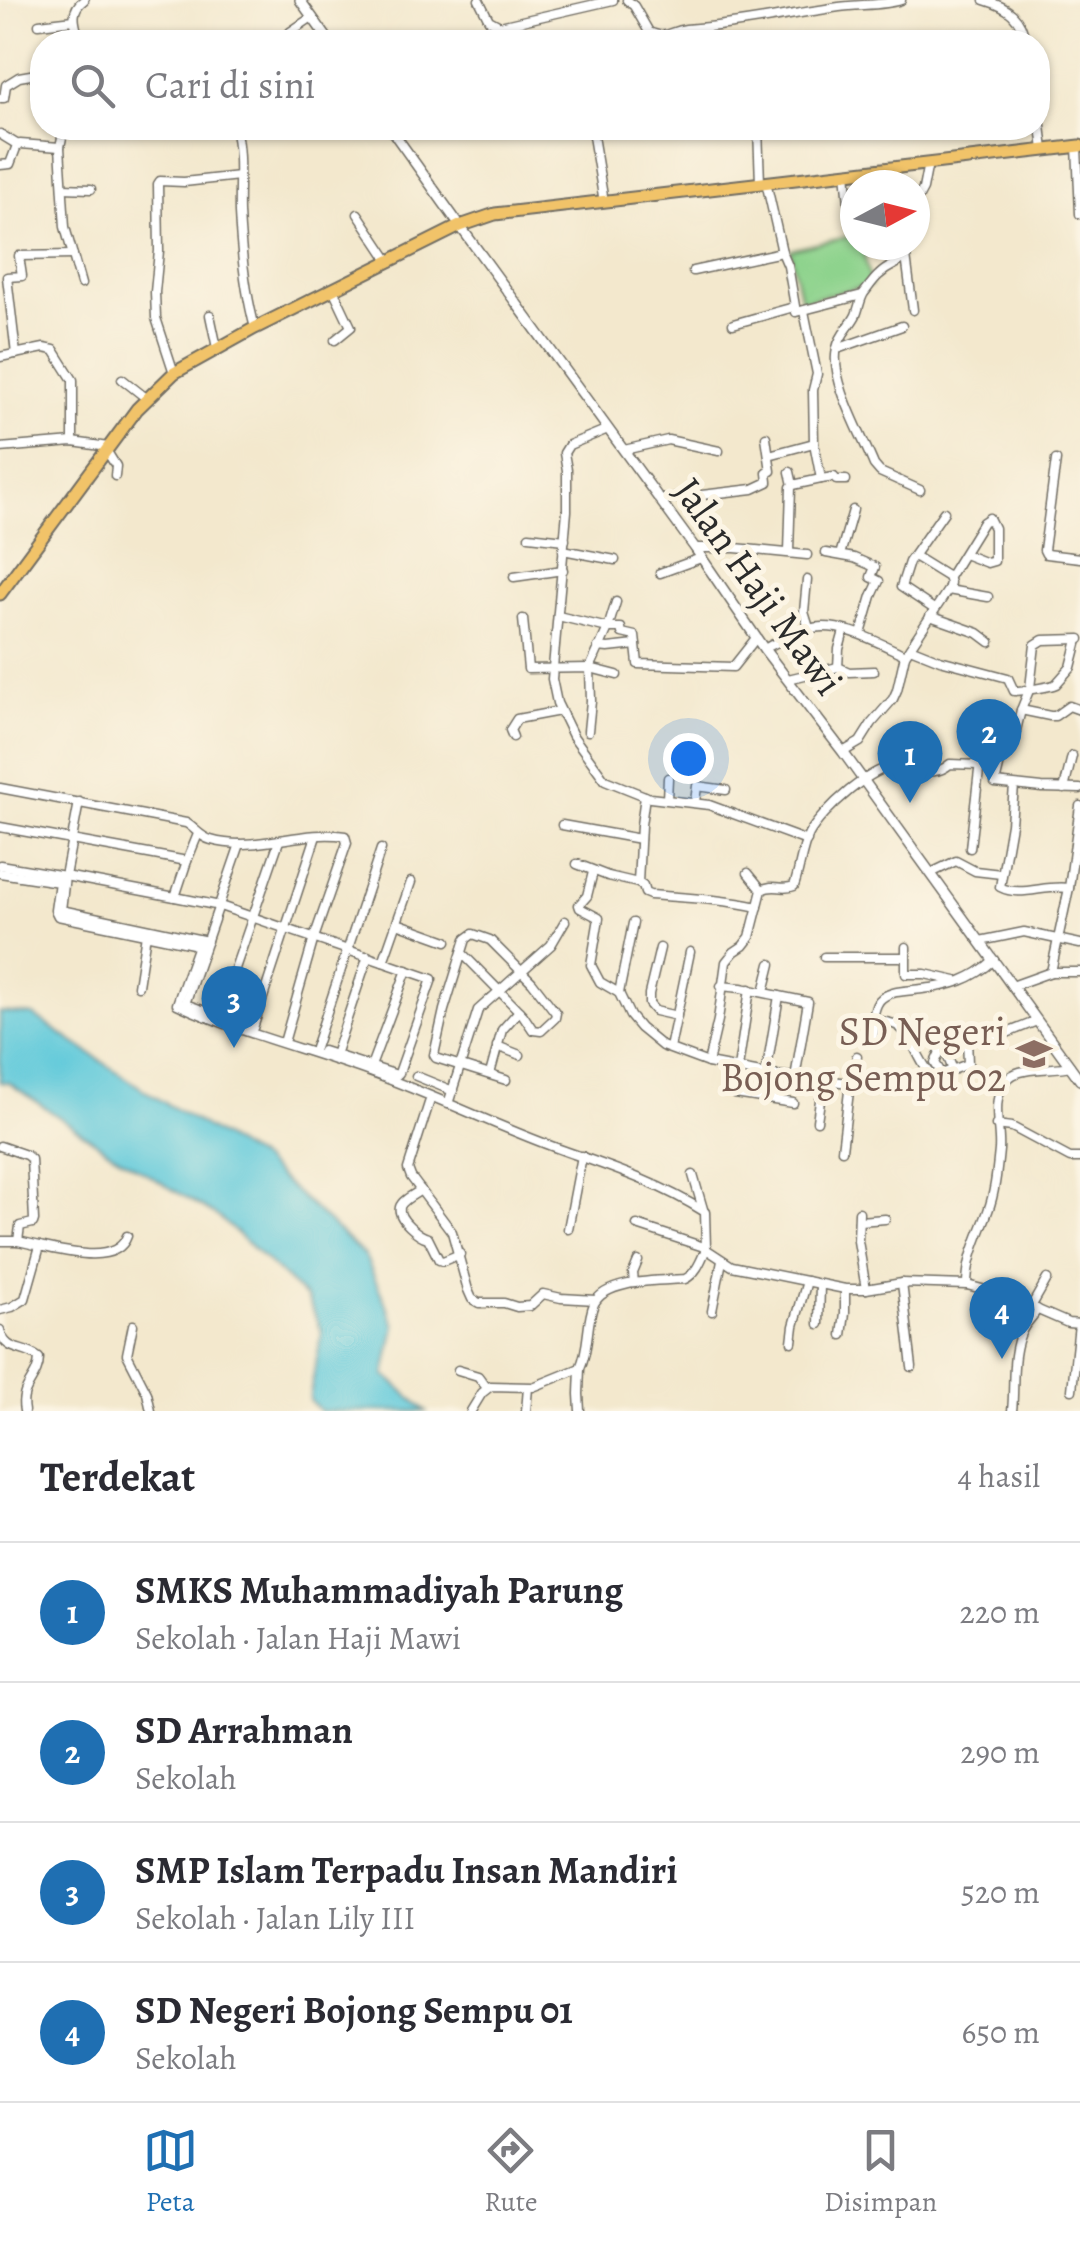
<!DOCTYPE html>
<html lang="id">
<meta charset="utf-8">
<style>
body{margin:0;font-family:Alegreya,serif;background:#f2f2f3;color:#2b2b33}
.compass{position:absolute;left:840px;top:170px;width:90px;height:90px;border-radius:50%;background:#fff;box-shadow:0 2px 8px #0004;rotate:83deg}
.you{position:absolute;left:688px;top:758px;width:35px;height:35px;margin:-25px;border:8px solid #fff;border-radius:50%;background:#1a73e8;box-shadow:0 0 0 15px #1a73e833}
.badge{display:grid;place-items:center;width:65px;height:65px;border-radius:50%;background:#1f6fb2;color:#fff;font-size:32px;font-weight:700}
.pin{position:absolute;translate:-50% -82px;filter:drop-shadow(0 2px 5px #0008)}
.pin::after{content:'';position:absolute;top:52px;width:35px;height:30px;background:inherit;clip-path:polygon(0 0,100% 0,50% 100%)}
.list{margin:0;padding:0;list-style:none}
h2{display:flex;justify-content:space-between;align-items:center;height:130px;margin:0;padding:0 40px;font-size:42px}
h2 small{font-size:32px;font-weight:400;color:#7c7c81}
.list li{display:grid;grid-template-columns:65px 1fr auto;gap:30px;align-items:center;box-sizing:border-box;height:140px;padding:0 40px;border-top:2px solid #e1e1e2}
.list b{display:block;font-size:38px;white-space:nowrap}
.list p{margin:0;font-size:32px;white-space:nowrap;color:#7c7c81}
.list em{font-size:32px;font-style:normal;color:#7c7c81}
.icon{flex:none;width:55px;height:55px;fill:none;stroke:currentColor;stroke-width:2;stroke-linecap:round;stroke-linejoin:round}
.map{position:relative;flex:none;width:1080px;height:1411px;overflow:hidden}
.search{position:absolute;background:#fff;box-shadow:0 2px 8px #0004;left:30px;right:30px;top:30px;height:110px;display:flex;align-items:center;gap:25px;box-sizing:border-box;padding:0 35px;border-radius:40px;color:#7c7c81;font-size:38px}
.sheet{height:690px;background:#fff}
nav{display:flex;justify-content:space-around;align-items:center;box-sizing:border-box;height:140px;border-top:2px solid #e1e1e2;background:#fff;font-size:28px;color:#7c7c81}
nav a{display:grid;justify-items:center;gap:5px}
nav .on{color:#1f6fb2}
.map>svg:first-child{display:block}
</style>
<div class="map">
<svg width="1080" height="1411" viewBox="0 0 1080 1411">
<rect width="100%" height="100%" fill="#fcf5e5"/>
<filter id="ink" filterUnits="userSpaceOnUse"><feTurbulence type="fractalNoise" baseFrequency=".01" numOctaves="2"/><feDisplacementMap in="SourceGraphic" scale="20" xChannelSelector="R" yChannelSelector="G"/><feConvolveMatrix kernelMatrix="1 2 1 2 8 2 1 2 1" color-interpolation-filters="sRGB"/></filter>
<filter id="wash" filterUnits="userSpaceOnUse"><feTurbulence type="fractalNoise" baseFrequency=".0048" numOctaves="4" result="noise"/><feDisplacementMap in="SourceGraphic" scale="40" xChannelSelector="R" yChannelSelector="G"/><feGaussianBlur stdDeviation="2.25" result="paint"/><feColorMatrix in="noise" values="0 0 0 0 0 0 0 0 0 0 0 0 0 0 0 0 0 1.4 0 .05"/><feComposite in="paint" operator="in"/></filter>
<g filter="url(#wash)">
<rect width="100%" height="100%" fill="#f3e8cd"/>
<!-- green -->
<polygon fill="#8ed38d" stroke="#5c7f5c" stroke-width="2.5" points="855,235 855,245 862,245 871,285 801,301 790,250"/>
<!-- water -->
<polygon fill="#5fc9da" stroke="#457a82" stroke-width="2.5" points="0,1012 33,1015 147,1092 262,1161 365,1256 395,1325 385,1375 426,1411 321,1411 309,1400 322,1332 307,1298 220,1218 109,1151 9,1083 0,1082"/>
</g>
<g filter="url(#ink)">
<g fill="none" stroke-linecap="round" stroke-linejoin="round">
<defs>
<g id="minor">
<polyline points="479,0 489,20 500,26 613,0"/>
<path d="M627,0l7,6 15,26c19,8 19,-1 37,-3 52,-3 102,-15 153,-22 20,-3 44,-1 62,-7"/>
<path d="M984,0c24,7 38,17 41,42"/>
<polyline points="39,24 74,20"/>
<path d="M80,42c-4,-15 -12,-31 4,-42"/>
<polyline points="161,42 212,39 226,42"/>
<polyline points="295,42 290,35 290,32 312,17"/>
<polyline points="0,98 4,98 6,85 19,77 42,73"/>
<polyline points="1038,101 1044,150"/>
<polyline points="64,128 60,147 65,227 81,284"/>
<path d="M235,128c7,28 3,56 4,85 2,39 6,78 16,115"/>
<polyline points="758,128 760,183"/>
<polyline points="0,134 18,145"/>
<polyline points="593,136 604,202"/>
<polyline points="1077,146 1080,214"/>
<polyline points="0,165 10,164 16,148 20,144 60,147"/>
<polyline points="846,172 851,225"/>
<polyline points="766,182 782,252 788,266 796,312 862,295"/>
<polyline points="63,188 91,189"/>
<polyline points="915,204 923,189 928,163"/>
<polyline points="358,214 390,262"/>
<path d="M912,245c-12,24 -19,16 -33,30 -5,4 -11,13 -15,18 -4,6 -5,15 -8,22 -6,12 -16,19 -19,33 -8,31 25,87 37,117l6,7 40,18"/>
<polyline points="906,256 913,310"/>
<polyline points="693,271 782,252"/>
<polyline points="333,289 351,327 335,340"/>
<polyline points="804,311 817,374 813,390 814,443 821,479 834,477 836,480 846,480"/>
<polyline points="210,315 217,348"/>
<polyline points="733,324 794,307"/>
<polyline points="837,349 902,326"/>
<polyline points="16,354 7,277 22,276 19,256 73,255"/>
<polyline points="0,357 44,348 54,350 73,380 73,442"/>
<polyline points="174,373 156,318 155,292 159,251 158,184 160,181 184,182 239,176"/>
<polyline points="122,379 146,398"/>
<polyline points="608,429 569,445 564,453 567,470 567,511 552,679 557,703 573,736 605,780 650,798 709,805 807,841"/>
<polyline points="0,448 73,442 108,447"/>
<polyline points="106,450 116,466 115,476"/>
<polyline points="624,450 668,440 719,451"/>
<polyline points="769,455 814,443"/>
<polyline points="1056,460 1044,550 1046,554 1080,558"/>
<polyline points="793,485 821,479"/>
<polyline points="659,500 753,489 768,482 767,473 771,471 766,437"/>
<polyline points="529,536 565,540"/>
<polyline points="695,548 735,548 807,555"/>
<polyline points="563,550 615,560"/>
<polyline points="789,552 791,487 793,485 790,472"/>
<polyline points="826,553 854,558 875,567 871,577 879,581 872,596 861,634"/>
<polyline points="840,555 853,510"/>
<polyline points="660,573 701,558"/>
<polyline points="514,577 563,570"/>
<polyline points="949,577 983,522 989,518 994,528 994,561 987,563 964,554"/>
<polyline points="807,580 804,612 809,628"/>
<polyline points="948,590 988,597"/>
<polyline points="934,609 901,587 909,562 944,512"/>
<polyline points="558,616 608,628 621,628 622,633 635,636 638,664 733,667 756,638"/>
<polyline points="930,616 978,633 990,642"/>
<polyline points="523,619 528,669 590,668 617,675"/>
<polyline points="1080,639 1043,640 1035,645 1030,688 1021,710 1050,716 1055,716 1069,706 1080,710"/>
<polyline points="598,647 608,648 636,645"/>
<path d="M910,648l30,12 68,18 6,13c8,0 36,-4 42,-7l15,-17 7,-27"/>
<path d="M764,649c14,-7 29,-16 44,-20 32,-9 69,13 97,26"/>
<polyline points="838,667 839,649 844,631"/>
<polyline points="788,679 838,667 849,672 874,671"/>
<polyline points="1021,710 1012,747 1003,750 995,783 1042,788 1080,789"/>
<polyline points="588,731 591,701 590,668 608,628 616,602"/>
<polyline points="513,737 510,730 517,719 560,711"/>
<polyline points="843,752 860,742 872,723 893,699 897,690 905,655 948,590 950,583 948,577 914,556"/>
<path d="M1014,786l-3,38 -11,63c21,11 45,-3 69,1"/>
<path d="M0,788l186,35c9,5 14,14 25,17 45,13 90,-11 134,-4l2,7 -33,95 -29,101"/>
<polyline points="1064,789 1072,756"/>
<polyline points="667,799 668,778"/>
<polyline points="79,802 65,876 175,897"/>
<polyline points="695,802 697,786 726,790"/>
<polyline points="562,825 640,839"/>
<polyline points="0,827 187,861 175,897 220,906 432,979 399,1073 397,1075 323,1051"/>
<polyline points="240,844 185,1004 248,1026"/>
<polyline points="970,848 982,745"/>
<polyline points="187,861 198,834"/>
<polyline points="577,864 608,876 638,883 641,825 645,796"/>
<polyline points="0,865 65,876 61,910 207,941"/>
<polyline points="593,872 587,896 579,905 580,908 599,918 591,965 600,982 619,993 630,1016 640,1028 662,1046 708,1063 766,1074 850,1083"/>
<path d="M0,873l59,9 -4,28 3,6 140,29 -21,59c62,29 130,45 195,69 65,23 127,55 193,78 48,17 96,33 140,61l1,37 26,17 113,23h21l36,-6 65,2 34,9 67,29 12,1"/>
<polyline points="748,873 762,890"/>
<polyline points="931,873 956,861 975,871 1001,874"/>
<path d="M638,883l5,3 2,7 5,2c36,3 72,4 108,12"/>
<polyline points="397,923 447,941"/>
<polyline points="980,941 1024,932 1080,944"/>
<polyline points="906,947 906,974 925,974 956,981"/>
<polyline points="660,948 649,994 649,1004 655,1011 677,1016"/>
<polyline points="462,953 523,1015 533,1030 541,1031 555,1018 556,1013 532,982 490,940 473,934 466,939 444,1010 434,1055 436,1058 506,1080"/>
<polyline points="824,957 906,957"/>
<polyline points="383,962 411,882"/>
<polyline points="1051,972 1069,888 1080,806"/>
<polyline points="138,986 146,934"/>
<polyline points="721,986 741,988 808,1002 795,1078"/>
<polyline points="1012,986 1051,972 1080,972"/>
<polyline points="764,992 771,964"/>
<polyline points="619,993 633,923"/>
<polyline points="219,1015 279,841"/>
<polyline points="253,1028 316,836"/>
<path d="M967,1038l1,26 -34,13c-15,-11 -21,-44 -38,-52 -6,-3 -17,-4 -24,-5 3,-8 3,-17 10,-22 11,-8 27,-7 40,-9 29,-3 50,-9 72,-29"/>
<polyline points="863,1039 873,1039 876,1020"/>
<polyline points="497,1046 520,1055"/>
<polyline points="315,1048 381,849"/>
<polyline points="670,1048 690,952"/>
<polyline points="335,1055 368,956"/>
<path d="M708,1063l10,-43 8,-58 8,-10 9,-6 7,-9 12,-47c11,-7 21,1 32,-4 6,-16 7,-36 15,-52 13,-23 64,-70 90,-68 21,0 33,13 51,-2l29,1"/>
<polyline points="371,1066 407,970"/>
<polyline points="738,1068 750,989"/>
<polyline points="953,1070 943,1045 981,1036 997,1037 1037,1021"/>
<polyline points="490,1074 502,1030 519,1011"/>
<polyline points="942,1074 935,1063 943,1045"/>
<polyline points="416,1076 453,1091"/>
<polyline points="735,1094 793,1103"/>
<polyline points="431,1097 408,1169 411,1177 452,1232 468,1290 472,1299 479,1303 504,1303 517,1307 530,1306 543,1294 561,1298 596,1300"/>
<polyline points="762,1098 779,996"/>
<polyline points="448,1104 478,1010 551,945 565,921"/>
<polyline points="817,1121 823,1080"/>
<polyline points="996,1125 1012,1127 1070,1158 1080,1158"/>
<polyline points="0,1146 26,1155 31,1159 34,1220 33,1223 20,1226 18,1241"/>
<polyline points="842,1150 850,1083 857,1056"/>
<polyline points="693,1175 703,1209"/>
<path d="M421,1190c-6,4 -19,10 -21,17 -3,12 19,29 28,31l11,22 4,1 17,-7"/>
<polyline points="859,1212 858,1241 866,1289"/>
<polyline points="859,1221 885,1219"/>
<polyline points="568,1229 582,1156"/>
<polyline points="0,1241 18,1241 40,1246"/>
<polyline points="634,1283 633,1273 638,1261"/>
<polyline points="902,1283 912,1367"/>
<path d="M967,1285c0,-27 12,-49 21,-74 7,-18 9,-41 11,-61 2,-24 -11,-53 11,-73 10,-10 44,-7 60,-11"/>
<polyline points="1031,1307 1047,1279"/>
<path d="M0,1310l12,-3 13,-8 15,-53c23,5 77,20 87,-10"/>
<polyline points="712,1311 722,1261"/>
<polyline points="819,1324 820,1285"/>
<polyline points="133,1325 127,1354 147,1393 151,1411"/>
<path d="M0,1330c6,24 23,15 39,28 0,22 -20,28 -15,53"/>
<polyline points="842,1335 845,1313 845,1289"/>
<polyline points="792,1342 794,1326 807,1281"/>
<polyline points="580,1368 579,1394 580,1411"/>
<polyline points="458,1370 478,1376 487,1388"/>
<polyline points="1072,1390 1079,1324"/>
<path d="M471,1411l11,-18 9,-7 42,1 47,-19c10,-21 6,-46 14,-64 11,-25 68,-23 91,-25 12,-6 16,-19 21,-30l-2,-2 -67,-22"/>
<polyline points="526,1411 528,1388"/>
<path d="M1012,1411c3,-25 -2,-59 11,-82 4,-8 10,-11 14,-20"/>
</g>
<g id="tertiary">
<polyline points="300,0 330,42"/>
<polyline points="390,128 460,226 695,548 764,649 843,752 1080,1080"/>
</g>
<polyline id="primary" points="0,594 137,409 174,373 255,328 460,226 495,214 1080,146"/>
</defs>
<!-- minor casing -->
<use href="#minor" stroke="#716d64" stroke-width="11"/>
<!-- tertiary casing -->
<use href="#tertiary" stroke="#716d64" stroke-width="12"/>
<!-- primary casing -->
<use href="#primary" stroke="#716d64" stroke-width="15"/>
<!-- minor -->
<use href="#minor" stroke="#fff" stroke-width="8"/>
<!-- tertiary -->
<use href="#tertiary" stroke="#fff" stroke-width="9"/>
<!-- primary -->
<use href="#primary" stroke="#f1c369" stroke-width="11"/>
</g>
</g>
<!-- icons -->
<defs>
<symbol id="school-bare" viewBox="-9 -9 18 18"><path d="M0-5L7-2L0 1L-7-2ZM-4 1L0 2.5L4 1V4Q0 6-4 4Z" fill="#8d6e63" stroke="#fcf5e5" stroke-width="2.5" paint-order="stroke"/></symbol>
</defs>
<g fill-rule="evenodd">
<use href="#school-bare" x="1009" y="1029" width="50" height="50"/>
</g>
<g text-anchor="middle" stroke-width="10" stroke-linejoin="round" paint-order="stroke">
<!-- street labels -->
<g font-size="40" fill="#2b2b2b" stroke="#fcf5e5">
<text transform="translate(759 586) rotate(54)" y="14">Jalan Haji Mawi</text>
</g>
<!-- education labels -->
<g font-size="40" fill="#785e54" stroke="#fcf5e5" text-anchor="end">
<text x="1006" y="1045">SD Negeri<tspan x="1006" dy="46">Bojong Sempu 02</tspan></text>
</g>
</g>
</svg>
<svg class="compass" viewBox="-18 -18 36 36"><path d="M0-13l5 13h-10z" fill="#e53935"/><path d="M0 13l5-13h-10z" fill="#7c7c81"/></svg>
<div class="you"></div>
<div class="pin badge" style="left:910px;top:803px">1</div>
<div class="pin badge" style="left:989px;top:781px">2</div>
<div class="pin badge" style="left:234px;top:1048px">3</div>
<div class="pin badge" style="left:1002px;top:1359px">4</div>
<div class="search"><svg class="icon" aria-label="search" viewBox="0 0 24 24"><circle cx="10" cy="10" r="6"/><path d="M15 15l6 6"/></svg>Cari di sini</div>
</div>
<section class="sheet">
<h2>Terdekat<small>4 hasil</small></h2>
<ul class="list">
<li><span class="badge">1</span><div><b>SMKS Muhammadiyah Parung</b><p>Sekolah · Jalan Haji Mawi</p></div><em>220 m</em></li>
<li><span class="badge">2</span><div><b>SD Arrahman</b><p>Sekolah</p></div><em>290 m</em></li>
<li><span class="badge">3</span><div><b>SMP Islam Terpadu Insan Mandiri</b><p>Sekolah · Jalan Lily III</p></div><em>520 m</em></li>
<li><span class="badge">4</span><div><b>SD Negeri Bojong Sempu 01</b><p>Sekolah</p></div><em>650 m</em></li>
</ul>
</section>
<nav>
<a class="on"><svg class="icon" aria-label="map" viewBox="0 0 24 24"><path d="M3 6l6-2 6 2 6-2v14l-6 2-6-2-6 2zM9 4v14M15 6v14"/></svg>Peta</a>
<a><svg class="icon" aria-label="directions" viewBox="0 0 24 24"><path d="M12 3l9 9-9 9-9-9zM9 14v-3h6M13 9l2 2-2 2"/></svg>Rute</a>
<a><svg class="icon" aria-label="saved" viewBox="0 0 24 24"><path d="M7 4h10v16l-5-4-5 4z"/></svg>Disimpan</a>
</nav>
